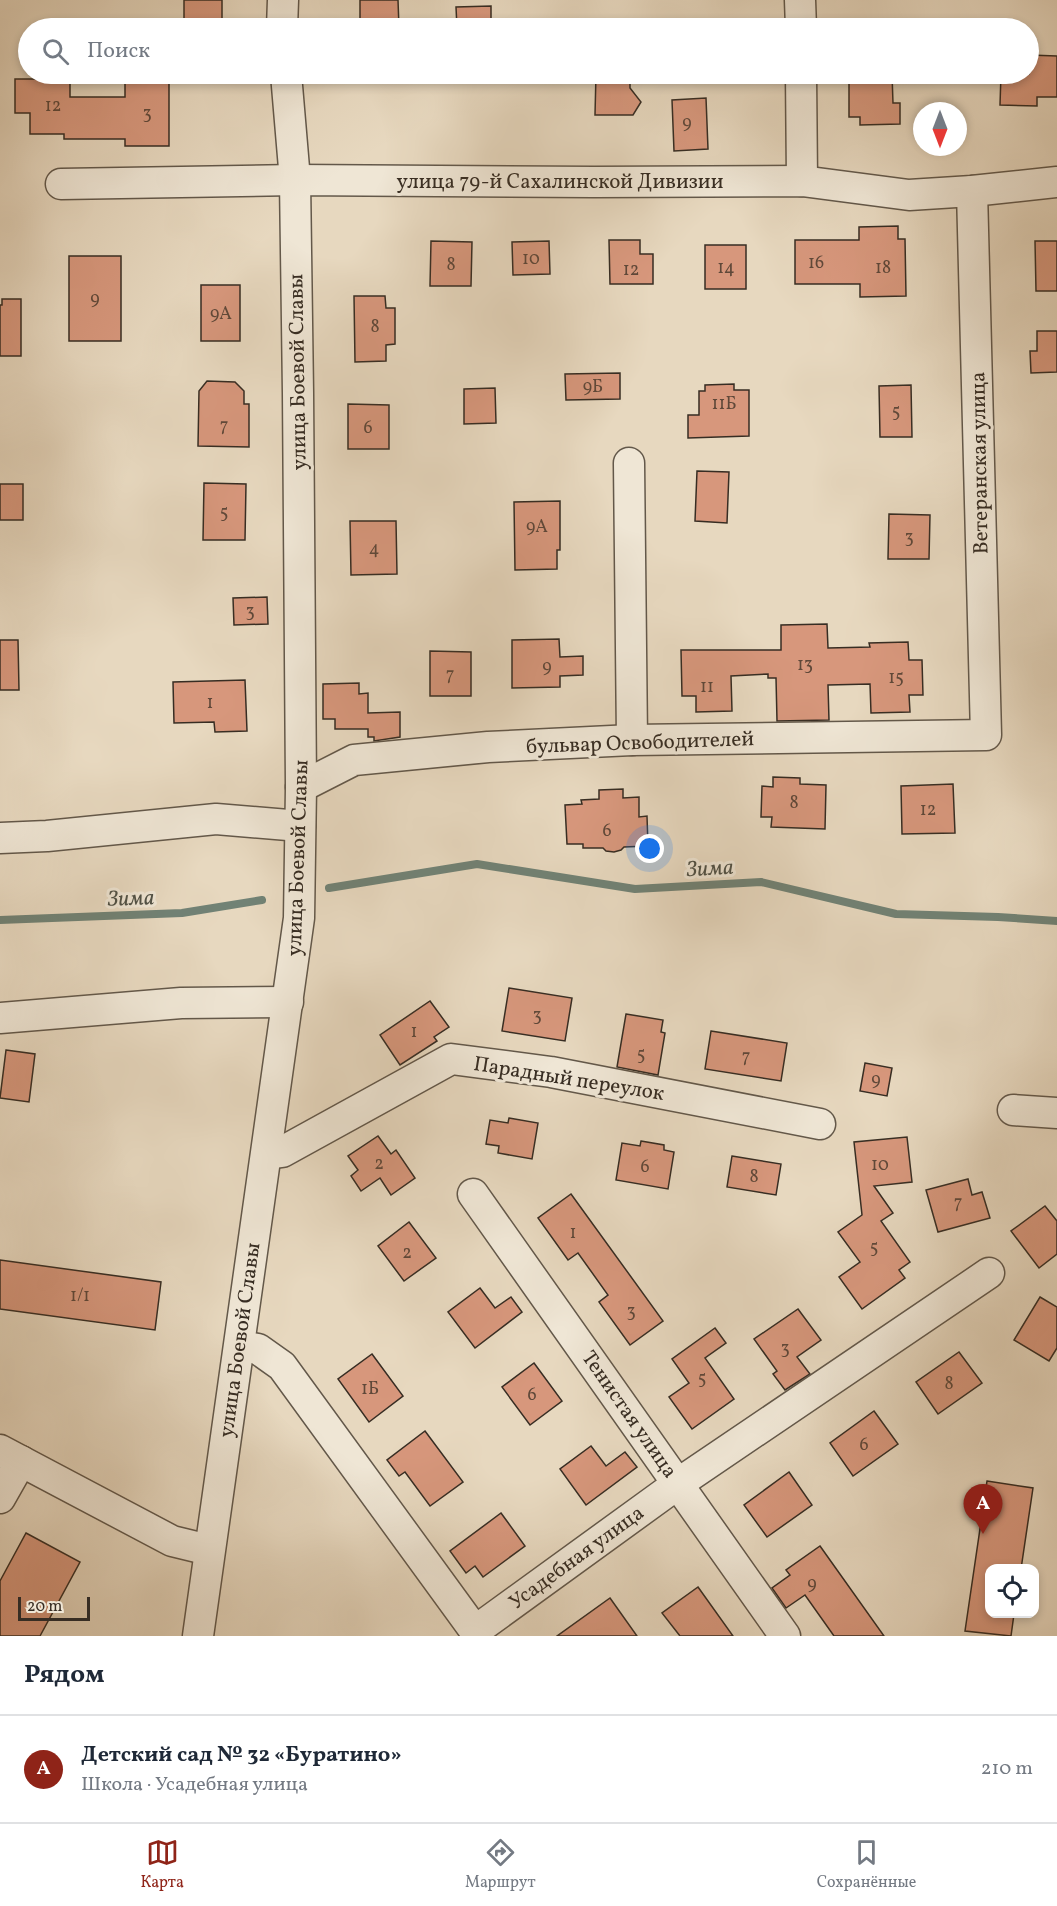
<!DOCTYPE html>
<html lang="ru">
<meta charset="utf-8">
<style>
body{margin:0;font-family:Vollkorn,serif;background:#f2f2f3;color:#1f2937}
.controls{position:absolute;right:18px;bottom:18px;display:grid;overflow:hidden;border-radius:12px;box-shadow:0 3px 9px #0003}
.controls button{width:54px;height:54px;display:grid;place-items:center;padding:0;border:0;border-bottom:2px solid #e0e1e3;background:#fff;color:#1f2937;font:30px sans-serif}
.compass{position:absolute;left:913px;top:102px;width:54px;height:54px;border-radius:50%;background:#fff;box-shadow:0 3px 9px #0003;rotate:180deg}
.scale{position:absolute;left:18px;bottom:15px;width:72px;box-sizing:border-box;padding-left:6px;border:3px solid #372d23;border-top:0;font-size:16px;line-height:21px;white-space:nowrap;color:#372d23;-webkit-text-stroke:4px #efe6d5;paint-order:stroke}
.you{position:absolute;left:650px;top:849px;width:21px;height:21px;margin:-15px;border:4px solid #fff;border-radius:50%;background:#1a73e8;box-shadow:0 0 0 9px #1a73e833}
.badge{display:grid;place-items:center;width:39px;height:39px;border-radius:50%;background:#8f2418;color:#fff;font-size:20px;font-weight:700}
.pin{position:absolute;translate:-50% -50px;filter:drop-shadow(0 2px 3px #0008)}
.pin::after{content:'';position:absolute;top:32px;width:21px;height:18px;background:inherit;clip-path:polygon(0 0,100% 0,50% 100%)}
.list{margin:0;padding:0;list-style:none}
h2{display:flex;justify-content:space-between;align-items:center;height:78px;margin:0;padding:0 24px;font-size:26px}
h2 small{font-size:20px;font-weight:400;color:#747a83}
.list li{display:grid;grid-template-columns:39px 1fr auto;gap:18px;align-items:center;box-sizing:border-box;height:108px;padding:0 24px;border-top:2px solid #e0e1e3}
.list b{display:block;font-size:22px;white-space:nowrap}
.list p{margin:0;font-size:20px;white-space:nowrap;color:#747a83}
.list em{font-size:20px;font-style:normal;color:#747a83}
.icon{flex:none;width:33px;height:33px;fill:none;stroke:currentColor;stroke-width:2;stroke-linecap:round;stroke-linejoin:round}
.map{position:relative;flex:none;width:1057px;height:1636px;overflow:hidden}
.search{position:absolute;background:#fff;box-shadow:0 3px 9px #0003;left:18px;right:18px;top:18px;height:66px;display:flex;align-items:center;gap:15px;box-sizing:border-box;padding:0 21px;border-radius:33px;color:#747a83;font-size:22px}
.sheet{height:186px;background:#fff}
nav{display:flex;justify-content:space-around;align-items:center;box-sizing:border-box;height:84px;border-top:2px solid #e0e1e3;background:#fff;font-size:16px;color:#747a83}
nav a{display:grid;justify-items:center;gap:3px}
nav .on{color:#8f2418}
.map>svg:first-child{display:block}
</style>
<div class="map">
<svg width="1057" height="1636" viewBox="0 0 1057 1636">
<rect width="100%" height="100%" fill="#e7d8bf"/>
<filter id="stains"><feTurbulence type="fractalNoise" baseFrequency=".00333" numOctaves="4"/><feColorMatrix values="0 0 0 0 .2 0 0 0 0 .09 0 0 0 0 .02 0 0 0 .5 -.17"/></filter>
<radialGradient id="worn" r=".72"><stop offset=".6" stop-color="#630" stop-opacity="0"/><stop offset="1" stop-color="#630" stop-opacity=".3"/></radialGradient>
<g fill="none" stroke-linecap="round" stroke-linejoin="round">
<!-- stream -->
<g stroke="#718275" stroke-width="8">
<polyline points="329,888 477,864 635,889 761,882 896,914 998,917 1057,921"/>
<polyline points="0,920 182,913 262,900"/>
</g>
</g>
<!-- building -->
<g fill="#d7977c" stroke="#372d23" stroke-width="1.5">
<rect x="184" y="0" width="38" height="28"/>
<polygon points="360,0 398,0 399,28 360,28"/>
<polygon points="491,6 491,28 457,28 456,7"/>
<polygon points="1029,55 1057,56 1057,97 1037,97 1037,106 1000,105 1001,74 1029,74"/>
<polygon points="596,74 630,74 630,88 641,102 633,115 595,115"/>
<polygon points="849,74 892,74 893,103 900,103 900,124 860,125 860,117 849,117"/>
<polygon points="15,79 70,79 70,97 125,97 125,79 169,79 169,146 125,146 125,139 64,139 64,134 30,134 30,113 15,113"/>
<polygon points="706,98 708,149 674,151 672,100"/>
<polygon points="898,226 898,239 905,239 906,296 860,297 860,284 795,284 795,240 859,240 859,227"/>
<polygon points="609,240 640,240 640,254 653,254 653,284 610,284"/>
<polygon points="431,241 472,242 471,286 430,286"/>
<polygon points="549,241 550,274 513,275 512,242"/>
<polygon points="1035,241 1057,241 1057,291 1036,291"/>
<rect x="705" y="245" width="41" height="44"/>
<rect x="69" y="256" width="52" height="85"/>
<rect x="201" y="285" width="39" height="56"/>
<polygon points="354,296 385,296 386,308 395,308 395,344 386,345 386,361 355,362"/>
<polygon points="2,299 21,299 21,356 0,356 0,305 2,305"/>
<polygon points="1037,331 1057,331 1057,372 1031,373 1030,351 1037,351"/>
<polygon points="620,373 620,399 566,400 565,374"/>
<polygon points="207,381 235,382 244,391 244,404 249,404 249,447 198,446 199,391"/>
<polygon points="734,384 734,390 749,390 749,436 688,438 688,415 699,415 699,391 705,391 705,385"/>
<polygon points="911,385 912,437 880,437 879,386"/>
<polygon points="495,388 496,423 464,424 464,389"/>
<polygon points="348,404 389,405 389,449 348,449"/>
<polygon points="697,471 729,472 727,523 695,521"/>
<polygon points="204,483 246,484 245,540 203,540"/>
<rect x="0" y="484" width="23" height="36"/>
<polygon points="560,501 560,550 557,550 557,569 515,570 514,502"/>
<polygon points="889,514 930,515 929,559 888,559"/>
<polygon points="350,521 396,521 397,574 351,575"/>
<polygon points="267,597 268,624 234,625 233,598"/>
<polygon points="827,624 828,648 870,647 869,643 908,642 909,660 922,660 923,695 909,695 910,712 871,713 870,684 828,685 829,720 777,721 776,678 768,678 768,674 731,676 732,711 696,712 696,696 682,696 681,650 781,650 781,625"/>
<polygon points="559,639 560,657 583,656 583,675 560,676 560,687 512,688 512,640"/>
<polygon points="0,640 18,640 19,690 0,690"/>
<polygon points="430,651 471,652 471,696 430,696"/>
<polygon points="245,680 247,731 215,732 214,722 174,723 173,682"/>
<polygon points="359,683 359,694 368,693 368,713 400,712 400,737 374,741 374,737 368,737 368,729 335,729 335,719 323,719 323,684"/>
<polygon points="773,777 800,778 800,784 826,785 825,829 771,827 772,817 761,817 762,786 773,787"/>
<polygon points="953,784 955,833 902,834 901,786"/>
<polygon points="623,789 623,798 639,797 639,817 647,816 648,846 624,847 621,850 614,852 606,851 603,848 583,848 583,844 567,844 565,805 582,804 581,800 599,799 599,790"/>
<polygon points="509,988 572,998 565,1041 502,1031"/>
<polygon points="430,1001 449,1027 434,1037 437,1041 400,1065 380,1035"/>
<polygon points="626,1014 663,1020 661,1032 665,1033 658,1075 617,1067"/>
<polygon points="711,1031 787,1043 781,1081 705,1069"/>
<polygon points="6,1050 35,1054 29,1102 0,1098"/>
<polygon points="865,1063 892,1068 887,1096 860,1091"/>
<polygon points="509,1118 538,1123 532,1159 498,1153 499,1146 486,1144 490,1120 508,1123"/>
<polygon points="378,1136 391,1154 396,1150 415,1178 391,1195 380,1178 361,1191 351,1176 358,1170 348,1156"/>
<polygon points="907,1137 912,1182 874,1186 893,1213 881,1221 910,1262 899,1270 905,1278 862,1309 839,1277 860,1262 838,1232 862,1215 854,1142"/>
<polygon points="641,1141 664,1145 664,1150 674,1152 668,1189 616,1180 622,1143 640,1146"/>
<polygon points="732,1156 781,1164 776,1195 727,1187"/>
<polygon points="968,1179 972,1195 982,1192 990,1218 938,1232 926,1190"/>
<polygon points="571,1194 663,1321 630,1345 599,1302 608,1295 578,1253 568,1260 538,1218"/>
<polygon points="1045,1206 1057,1221 1057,1254 1039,1268 1011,1231"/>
<polygon points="409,1222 436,1258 404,1281 378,1246"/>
<polygon points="0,1260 161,1282 155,1330 0,1309"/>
<polygon points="480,1288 495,1308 511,1297 522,1312 475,1348 448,1312"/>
<polygon points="1040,1297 1057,1307 1057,1348 1049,1361 1014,1340"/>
<polygon points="798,1309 821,1340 797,1357 810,1374 785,1390 773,1374 777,1371 754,1339"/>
<polygon points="715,1328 726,1343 705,1358 734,1399 692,1429 669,1397 689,1383 672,1359"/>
<polygon points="959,1352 982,1383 938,1414 916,1382"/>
<polygon points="372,1354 403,1396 369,1422 338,1379"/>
<polygon points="534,1363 562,1401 530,1425 502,1387"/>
<polygon points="874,1411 898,1444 853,1476 830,1443"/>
<polygon points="425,1431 463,1482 430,1506 405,1472 399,1476 387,1460"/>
<polygon points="591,1446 606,1466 625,1452 637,1467 586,1505 560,1469"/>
<polygon points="789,1472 812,1505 767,1537 744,1505"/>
<polygon points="987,1481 1033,1488 1021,1569 990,1569 990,1614 1014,1614 1011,1636 965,1631"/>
<polygon points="501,1513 525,1546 483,1577 475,1566 466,1573 450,1551"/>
<polygon points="26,1533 80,1562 40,1636 0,1636 0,1581"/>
<polygon points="820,1546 884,1636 834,1636 805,1595 786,1608 772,1588 790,1575 786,1570"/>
<polygon points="698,1587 733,1636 680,1636 662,1613"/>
<polygon points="610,1598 637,1636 557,1636"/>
</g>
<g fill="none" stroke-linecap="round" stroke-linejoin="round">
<defs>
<g id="minor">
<polyline points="800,0 801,28"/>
<polyline points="282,28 283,0"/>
<polyline points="801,74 802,181"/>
<polyline points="61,184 295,180 594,182 802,181 909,195 972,191 1057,182"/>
<polyline points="629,463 632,740"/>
<polyline points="301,787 354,760 488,747 632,740 986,735 972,191"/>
<polyline points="0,838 47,836 216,819 300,826"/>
<polyline points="0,1018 181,1003 288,1002"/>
<polyline points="1013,1110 1057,1113"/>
<polyline points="267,1154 282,1152 451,1059 551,1072 820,1124"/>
<polyline points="473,1194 785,1636"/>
<polyline points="240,1346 258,1349 282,1366 475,1631 679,1483 989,1273"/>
<polyline points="0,1450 172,1541 209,1550"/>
<polyline points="0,1498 21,1461"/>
<polyline points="198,1636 299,918 301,787 298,393 295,180 286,74"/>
</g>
</defs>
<!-- minor casing -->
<use href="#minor" stroke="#63584a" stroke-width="33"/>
<!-- minor -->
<use href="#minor" stroke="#efe6d5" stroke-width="30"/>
</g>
<g text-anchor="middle" stroke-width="6" stroke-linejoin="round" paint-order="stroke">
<!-- number labels -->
<g font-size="18" fill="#5f4839">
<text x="53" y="111">12</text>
<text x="147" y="119">3</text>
<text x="687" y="128">9</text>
<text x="531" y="264">10</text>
<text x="816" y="268">16</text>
<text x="451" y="270">8</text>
<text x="726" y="273">14</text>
<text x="883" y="273">18</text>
<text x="631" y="275">12</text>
<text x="95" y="304">9</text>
<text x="221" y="319">9А</text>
<text x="375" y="332">8</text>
<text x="593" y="392">9Б</text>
<text x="724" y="409">11Б</text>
<text x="896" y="417">5</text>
<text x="224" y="431">7</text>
<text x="368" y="433">6</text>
<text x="224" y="518">5</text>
<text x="537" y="532">9А</text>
<text x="909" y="543">3</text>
<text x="374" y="554">4</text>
<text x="250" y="617">3</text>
<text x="805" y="670">13</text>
<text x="547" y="672">9</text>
<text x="450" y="680">7</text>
<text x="896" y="683">15</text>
<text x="707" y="692">11</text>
<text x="210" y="708">1</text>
<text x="794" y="808">8</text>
<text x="928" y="815">12</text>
<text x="607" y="836">6</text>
<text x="537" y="1021">3</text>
<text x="414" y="1037">1</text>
<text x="641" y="1060">5</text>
<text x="746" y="1062">7</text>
<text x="876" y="1085">9</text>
<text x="379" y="1169">2</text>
<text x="880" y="1170">10</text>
<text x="645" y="1172">6</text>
<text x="754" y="1182">8</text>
<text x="958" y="1208">7</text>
<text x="573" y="1238">1</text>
<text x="874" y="1253">5</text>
<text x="407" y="1258">2</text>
<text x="80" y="1301">1/1</text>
<text x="631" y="1317">3</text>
<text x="785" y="1354">3</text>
<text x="702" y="1384">5</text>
<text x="949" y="1389">8</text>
<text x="370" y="1394">1Б</text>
<text x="532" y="1400">6</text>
<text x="864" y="1450">6</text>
<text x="812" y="1589">9</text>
</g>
<!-- street labels -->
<g font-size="21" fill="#372d23" stroke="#efe6d5">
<text x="560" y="188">улица 79-й Сахалинской Дивизии</text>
<text transform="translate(297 372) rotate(-91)" y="7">улица Боевой Славы</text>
<text transform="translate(979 463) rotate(-91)" y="7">Ветеранская улица</text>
<text transform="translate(640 742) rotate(-2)" y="7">бульвар Освободителей</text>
<text transform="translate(297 858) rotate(-88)" y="7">улица Боевой Славы</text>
<text transform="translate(569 1078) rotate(9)" y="7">Парадный переулок</text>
<text transform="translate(239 1340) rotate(-82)" y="7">улица Боевой Славы</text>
<text transform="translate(630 1414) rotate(55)" y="7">Тенистая улица</text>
<text transform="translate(576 1557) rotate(-36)" y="7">Усадебная улица</text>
</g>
<!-- water labels -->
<g font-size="22" font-style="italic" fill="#4f5045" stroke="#efe6d5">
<text transform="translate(710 867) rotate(-3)" y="8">Зима</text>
<text transform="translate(131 897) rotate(-2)" y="8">Зима</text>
</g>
</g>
<rect width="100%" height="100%" filter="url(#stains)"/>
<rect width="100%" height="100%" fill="url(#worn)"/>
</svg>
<div class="controls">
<button><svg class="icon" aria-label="locate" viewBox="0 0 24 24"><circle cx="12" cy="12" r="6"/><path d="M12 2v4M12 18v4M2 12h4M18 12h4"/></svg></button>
</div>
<svg class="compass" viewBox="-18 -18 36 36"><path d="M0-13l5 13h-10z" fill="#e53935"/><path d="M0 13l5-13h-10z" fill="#747a83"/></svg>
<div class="scale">20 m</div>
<div class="you"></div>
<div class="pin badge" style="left:983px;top:1534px">A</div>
<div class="search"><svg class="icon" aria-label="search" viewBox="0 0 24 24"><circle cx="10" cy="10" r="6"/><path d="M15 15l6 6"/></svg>Поиск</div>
</div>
<section class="sheet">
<h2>Рядом<small></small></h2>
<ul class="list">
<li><span class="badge">A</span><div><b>Детский сад № 32 «Буратино»</b><p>Школа · Усадебная улица</p></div><em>210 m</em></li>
</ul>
</section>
<nav>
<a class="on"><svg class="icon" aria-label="map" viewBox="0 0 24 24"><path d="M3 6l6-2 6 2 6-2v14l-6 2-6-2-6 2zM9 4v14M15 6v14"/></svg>Карта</a>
<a><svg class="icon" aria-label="directions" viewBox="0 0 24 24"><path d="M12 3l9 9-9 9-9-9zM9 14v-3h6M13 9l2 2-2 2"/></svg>Маршрут</a>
<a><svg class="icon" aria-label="saved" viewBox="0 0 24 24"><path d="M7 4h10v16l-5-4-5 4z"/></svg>Сохранённые</a>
</nav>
